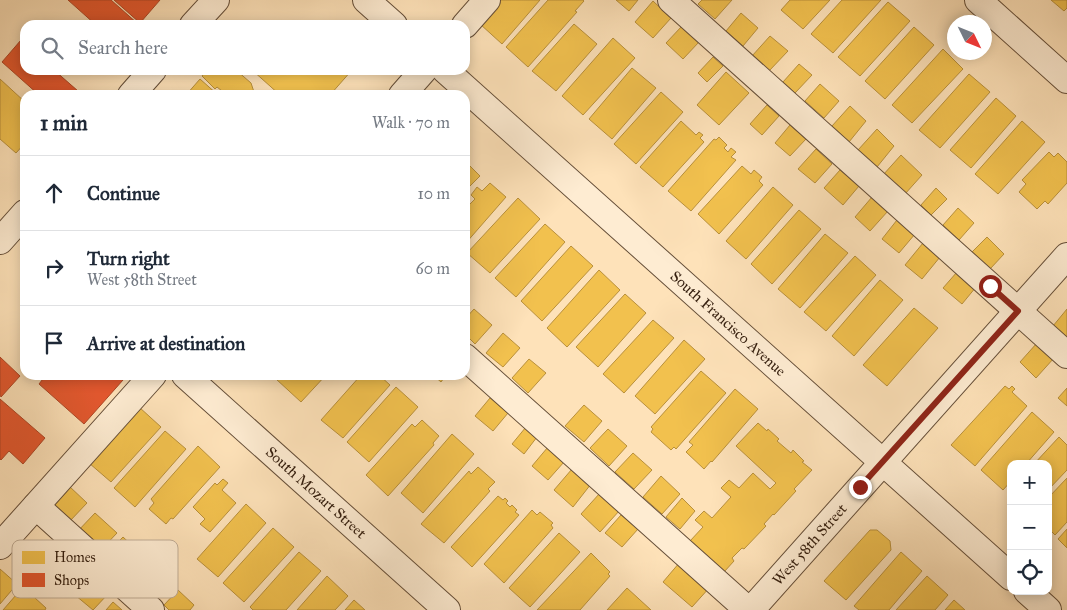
<!DOCTYPE html>
<meta charset="utf-8">
<style>
body{margin:0;font-family:"IM FELL Great Primer",serif;background:#f6f6f7;color:#1f2937}
.controls{position:absolute;right:15px;bottom:15px;display:grid;overflow:hidden;border-radius:10px;box-shadow:0 2px 12px #0003}
.controls button{width:45px;height:45px;display:grid;place-items:center;padding:0;border:0;border-bottom:1px solid #e0e1e3;background:#fff;color:#1f2937;font:25px sans-serif}
.compass{position:absolute;left:947px;top:15px;width:45px;height:45px;border-radius:50%;background:#fff;box-shadow:0 2px 12px #0003;rotate:133deg}
.stop{position:absolute;width:15px;height:15px;margin:-11px;border:4px solid #8f2418;border-radius:50%;background:#fff}
.stop.end{background:#8f2418;border-color:#fff;box-shadow:0 1px 5px #0008}
.list{margin:0;padding:0;list-style:none}
h2{display:flex;justify-content:space-between;align-items:center;height:65px;margin:0;padding:0 20px;font-size:21px}
h2 small{font-size:16px;font-weight:400;color:#747a83}
.list li{display:grid;grid-template-columns:32px 1fr auto;gap:15px;align-items:center;box-sizing:border-box;height:75px;padding:0 20px;border-top:1px solid #e0e1e3}
.list b{display:block;font-size:19px;white-space:nowrap}
.list p{margin:0;font-size:16px;white-space:nowrap;color:#747a83}
.list em{font-size:16px;font-style:normal;color:#747a83}
.icon{flex:none;width:28px;height:28px;fill:none;stroke:currentColor;stroke-width:2;stroke-linecap:round;stroke-linejoin:round}
.map{position:relative;flex:none;width:1067px;height:610px;overflow:hidden}
.search{position:absolute;background:#fff;box-shadow:0 2px 12px #0003;left:20px;top:20px;width:450px;height:55px;display:flex;align-items:center;gap:12px;box-sizing:border-box;padding:0 18px;border-radius:15px;color:#747a83;font-size:19px}
.panel{position:absolute;background:#fff;box-shadow:0 2px 12px #0003;left:20px;top:90px;width:450px;height:290px;border-radius:15px}
.map>svg:first-child{display:block}
</style>
<div class="map">
<svg width="1067" height="610" viewBox="0 0 1067 610">
<rect width="100%" height="100%" fill="#fee2b9"/>
<filter id="stains"><feTurbulence type="fractalNoise" baseFrequency=".004" numOctaves="4"/><feColorMatrix values="0 0 0 0 .2 0 0 0 0 .09 0 0 0 0 .02 0 0 0 .5 -.17"/></filter>
<radialGradient id="worn" r=".72"><stop offset=".6" stop-color="#630" stop-opacity="0"/><stop offset="1" stop-color="#630" stop-opacity=".3"/></radialGradient>
<!-- homes -->
<g fill="#f2c14e" stroke="#b9903b">
<polygon points="500,0 540,0 502,44 480,24"/>
<polygon points="548,0 583,0 584,1 575,11 577,12 528,67 506,47"/>
<polygon points="616,0 638,0 629,11"/>
<polygon points="702,0 732,0 715,19 698,4"/>
<polygon points="790,0 830,0 803,29 781,10"/>
<polygon points="842,0 881,0 833,53 811,34"/>
<polygon points="1051,0 1067,0 1067,8 1064,11"/>
<polygon points="653,1 671,18 653,38 635,22"/>
<polygon points="888,2 910,21 860,76 838,57"/>
<polygon points="741,13 758,28 743,46 726,31"/>
<polygon points="574,24 597,44 556,91 532,71"/>
<polygon points="682,26 699,42 683,59 666,43"/>
<polygon points="914,27 934,45 885,99 865,81"/>
<polygon points="770,36 788,51 769,71 752,56"/>
<polygon points="613,38 635,58 583,115 562,96"/>
<polygon points="943,49 963,69 912,123 892,105"/>
<polygon points="713,57 723,66 707,82 698,73"/>
<polygon points="799,64 812,75 795,93 783,82"/>
<polygon points="632,68 656,88 612,139 589,119"/>
<polygon points="207,70 236,70 251,83 254,92 258,95 227,95 217,87 215,89 202,76"/>
<polygon points="252,70 352,70 330,95 280,95"/>
<polygon points="726,72 749,93 719,125 697,105"/>
<polygon points="969,74 990,92 940,148 919,130"/>
<polygon points="0,79 25,102 25,143 16,153 0,139"/>
<polygon points="200,79 218,95 186,95"/>
<polygon points="820,84 839,101 824,118 805,101"/>
<polygon points="661,92 683,112 636,164 614,144"/>
<polygon points="996,98 1016,116 971,168 950,150"/>
<polygon points="767,105 779,116 762,135 750,124"/>
<polygon points="850,106 866,121 849,142 832,126"/>
<polygon points="681,121 696,135 699,132 703,135 700,138 704,142 663,187 640,167"/>
<polygon points="1022,121 1045,142 998,194 975,174"/>
<polygon points="790,125 806,139 790,156 775,143"/>
<polygon points="877,129 894,146 877,167 858,150"/>
<polygon points="719,137 727,145 724,148 728,152 731,148 736,152 731,157 736,160 691,211 668,191 714,139 716,140"/>
<polygon points="816,149 832,164 815,183 798,169"/>
<polygon points="1049,152 1054,157 1058,153 1067,162 1067,183 1048,204 1045,201 1037,209 1019,192 1026,184 1022,180"/>
<polygon points="901,155 922,175 905,194 883,175"/>
<polygon points="465,161 480,176 465,191"/>
<polygon points="742,166 751,174 754,170 762,177 759,181 763,185 719,234 698,214"/>
<polygon points="840,170 859,186 843,205 824,188"/>
<polygon points="490,183 506,197 465,244 465,209 475,199 471,195 477,187 482,191"/>
<polygon points="773,187 793,205 746,259 726,241"/>
<polygon points="936,188 947,199 931,215 921,205"/>
<polygon points="872,197 888,211 870,231 855,217"/>
<polygon points="518,198 540,219 490,273 467,253"/>
<polygon points="958,208 974,223 959,240 943,225"/>
<polygon points="799,210 821,229 772,284 751,264"/>
<polygon points="897,220 915,234 899,253 882,239"/>
<polygon points="545,224 565,242 516,297 495,278"/>
<polygon points="825,234 848,253 800,308 778,289"/>
<polygon points="987,237 1004,254 990,269 972,252"/>
<polygon points="923,243 940,257 922,279 905,265"/>
<polygon points="571,246 593,266 542,321 521,301"/>
<polygon points="855,256 876,275 826,331 804,312"/>
<polygon points="599,270 620,290 567,347 547,328"/>
<polygon points="957,272 976,287 962,304 943,288"/>
<polygon points="880,280 903,300 854,356 832,336"/>
<polygon points="625,294 646,313 598,367 576,347"/>
<polygon points="914,308 938,328 887,386 863,365"/>
<polygon points="474,309 492,325 475,344 465,334 465,319"/>
<polygon points="1067,309 1067,339 1053,326"/>
<polygon points="653,320 674,338 624,393 603,374"/>
<polygon points="503,333 520,348 503,367 486,353"/>
<polygon points="684,340 705,359 655,414 635,396"/>
<polygon points="1037,343 1054,358 1036,378 1020,362"/>
<polygon points="529,359 546,373 528,393 512,378"/>
<polygon points="701,371 726,393 676,449 674,447 671,450 651,432 653,429 651,427"/>
<polygon points="281,375 326,375 301,402 276,379"/>
<polygon points="361,375 379,375 390,385 343,438 321,420"/>
<polygon points="433,375 446,375 441,382"/>
<polygon points="1005,386 1009,389 1012,386 1015,389 1012,392 1027,406 975,466 951,445"/>
<polygon points="396,387 418,407 369,462 347,442"/>
<polygon points="1067,388 1067,406 1058,398"/>
<polygon points="735,389 758,409 712,462 711,461 704,469 686,452 693,445 689,442"/>
<polygon points="490,398 508,413 493,431 475,416"/>
<polygon points="584,405 602,421 584,442 565,426"/>
<polygon points="139,407 161,427 111,482 89,463"/>
<polygon points="1032,412 1054,432 1026,464 1011,464 1011,481 1003,490 981,470"/>
<polygon points="422,420 439,436 433,443 434,445 388,496 366,475 412,424 415,427"/>
<polygon points="758,423 767,431 768,429 779,439 777,441 791,453 793,450 804,461 802,462 812,470 794,489 796,491 774,515 773,514 764,524 766,526 744,549 742,548 732,558 734,561 724,572 690,541 703,527 695,520 704,511 712,518 731,497 721,488 729,480 739,488 753,473 770,489 776,483 736,446"/>
<polygon points="526,427 537,437 524,454 512,444"/>
<polygon points="608,429 627,446 609,466 590,448"/>
<polygon points="165,431 186,449 135,507 114,488"/>
<polygon points="452,434 474,454 423,513 401,493"/>
<polygon points="1059,437 1067,445 1067,470 1048,490 1048,464 1034,464"/>
<polygon points="198,446 220,467 173,519 171,518 166,524 149,509 154,503 151,499"/>
<polygon points="548,447 564,462 548,480 532,466"/>
<polygon points="633,453 652,470 634,489 615,472"/>
<polygon points="478,467 495,482 488,489 490,491 444,543 421,524 469,471 471,474"/>
<polygon points="572,469 591,484 573,507 554,490"/>
<polygon points="661,476 680,494 662,514 643,497"/>
<polygon points="1067,478 1067,522 1055,535 1048,528 1048,498"/>
<polygon points="223,479 228,483 222,490 236,503 210,532 200,524 205,519 193,507 215,483 217,485"/>
<polygon points="69,486 87,503 69,522 51,505"/>
<polygon points="600,493 620,510 600,532 581,514"/>
<polygon points="498,496 503,500 505,498 508,501 506,503 510,507 512,505 517,510 515,512 519,515 472,567 451,547"/>
<polygon points="682,498 695,511 680,529 666,517"/>
<polygon points="246,504 266,523 218,577 197,559"/>
<polygon points="532,510 537,515 540,512 553,523 551,525 553,528 504,583 484,564"/>
<polygon points="95,513 117,533 98,553 76,533"/>
<polygon points="621,515 638,529 622,547 605,533"/>
<polygon points="273,528 294,547 244,602 223,583"/>
<polygon points="1067,529 1067,548 1058,539"/>
<polygon points="870,530 877,530 890,541 891,550 846,600 824,581"/>
<polygon points="559,533 580,552 530,607 509,588"/>
<polygon points="123,537 137,550 120,567 106,554"/>
<polygon points="299,552 321,571 286,610 253,610 250,607"/>
<polygon points="901,552 922,571 889,610 859,610 854,606"/>
<polygon points="591,553 610,572 608,574 610,576 580,610 537,610"/>
<polygon points="680,562 710,587 692,607 663,582"/>
<polygon points="151,563 168,579 150,599 133,583"/>
<polygon points="0,569 17,584 0,604"/>
<polygon points="327,576 348,596 335,610 297,610"/>
<polygon points="927,576 948,595 935,610 896,610"/>
<polygon points="90,578 108,594 93,610 75,595"/>
<polygon points="23,587 46,608 45,610 3,610"/>
<polygon points="627,588 651,610 607,610"/>
<polygon points="178,590 194,605 190,610 169,610 164,605"/>
<polygon points="354,600 365,610 345,610"/>
<polygon points="954,600 965,610 945,610"/>
<polygon points="113,602 122,610 106,610"/>
</g>
<!-- shops -->
<g fill="#e4572e" stroke="#af4624">
<polygon points="68,0 111,0 138,24 96,25"/>
<polygon points="114,0 160,0 140,23"/>
<polygon points="21,40 25,44 25,70 54,70 78,91 74,95 39,95 2,62"/>
<polygon points="0,357 20,376 1,397 0,395"/>
<polygon points="46,375 118,375 123,380 84,424 39,384"/>
<polygon points="0,399 45,438 23,464 9,451 1,460 0,459"/>
</g>
<g fill="none" stroke-linecap="round" stroke-linejoin="round">
<defs>
<g id="minor">
<polyline points="366,0 394,25"/>
<polyline points="671,0 1067,355"/>
<polyline points="978,0 1067,80"/>
<polyline points="193,25 216,0"/>
<polyline points="465,25 487,0"/>
<path id="s1" d="M445,70l566,507"/>
<polyline points="131,95 153,70"/>
<polyline points="402,95 424,70"/>
<polyline points="0,241 25,213"/>
<polyline points="465,357 748,610"/>
<path id="s2" d="M185,375l262,235"/>
<polyline points="36,506 151,610"/>
<polyline points="0,546 153,375"/>
<polyline points="1027,591 1048,610"/>
<path id="s3" d="M751,610l316,-354"/>
</g>
</defs>
<!-- minor casing -->
<use href="#minor" stroke="#664f39" stroke-width="28"/>
<!-- minor -->
<use href="#minor" stroke="#feecd2" stroke-width="26"/>
</g>
<g fill="none" stroke-linecap="round" stroke-linejoin="round">
<!-- route -->
<polyline stroke="#8f2418" stroke-width="6" points="860,487 1018,311 990,286"/>
</g>
<g text-anchor="middle" stroke-width="5" stroke-linejoin="round" paint-order="stroke">
<!-- street labels -->
<g font-size="15" fill="#341e0e" stroke="#feecd2">
<text dy="5" stroke="none"><textPath href="#s1" startOffset="380">South Francisco Avenue</textPath></text>
<text dy="5" stroke="none"><textPath href="#s2" startOffset="176">South Mozart Street</textPath></text>
<text dy="5" stroke="none"><textPath href="#s3" startOffset="88">West 58th Street</textPath></text>
</g>
</g>
<!-- legend -->
<rect x="12" y="540" width="166" height="58" rx="8" fill="#feecd2" stroke="#c1ae97" stroke-width="1"/>
<rect x="22" y="551" width="23" height="13" fill="#f2c14e"/>
<rect x="22" y="573" width="23" height="14" fill="#e4572e"/>
<g font-size="14" fill="#341e0e">
<text x="54" y="562">Homes</text>
<text x="54" y="585">Shops</text>
</g>
<rect width="100%" height="100%" filter="url(#stains)"/>
<rect width="100%" height="100%" fill="url(#worn)"/>
</svg>
<div class="controls">
<button>+</button>
<button>−</button>
<button><svg class="icon" aria-label="locate" viewBox="0 0 24 24"><circle cx="12" cy="12" r="6"/><path d="M12 2v4M12 18v4M2 12h4M18 12h4"/></svg></button>
</div>
<svg class="compass" viewBox="-18 -18 36 36"><path d="M0-13l5 13h-10z" fill="#e53935"/><path d="M0 13l5-13h-10z" fill="#747a83"/></svg>
<div class="stop" style="left:990px;top:286px"></div>
<div class="stop end" style="left:860px;top:487px"></div>
<div class="search"><svg class="icon" aria-label="search" viewBox="0 0 24 24"><circle cx="10" cy="10" r="6"/><path d="M15 15l6 6"/></svg>Search here</div>
<section class="panel">
<h2>1 min<small>Walk · 70 m</small></h2>
<ul class="list">
<li><svg class="icon" aria-label="ahead" viewBox="0 0 24 24"><path d="M12 20V5M6 11l6-6 6 6"/></svg><div><b>Continue</b></div><em>10 m</em></li>
<li><svg class="icon" aria-label="right" viewBox="0 0 24 24"><path d="M7 20v-9h11M14 6l5 5-5 5"/></svg><div><b>Turn right</b><p>West 58th Street</p></div><em>60 m</em></li>
<li><svg class="icon" aria-label="arrive" viewBox="0 0 24 24"><path d="M6 21V4h12l-3 4 3 4H6"/></svg><div><b>Arrive at destination</b></div></li>
</ul>
</section>
</div>
